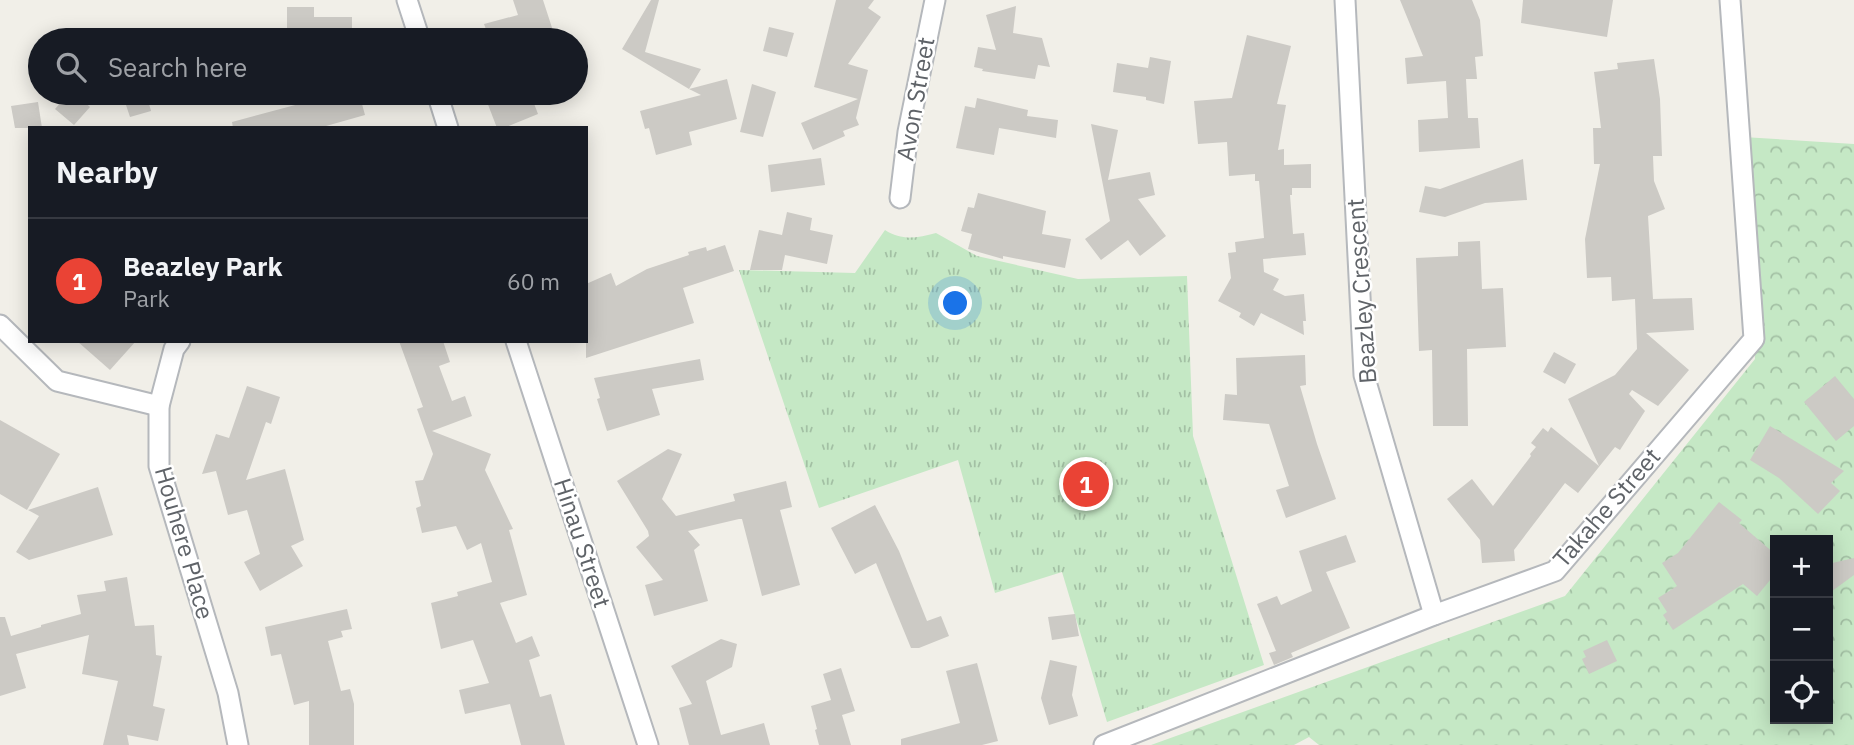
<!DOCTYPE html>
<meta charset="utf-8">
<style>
body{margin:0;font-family:"IBM Plex Sans",sans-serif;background:#242831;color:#f1f3f6}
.controls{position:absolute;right:21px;bottom:21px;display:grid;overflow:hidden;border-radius:0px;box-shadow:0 4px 18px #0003}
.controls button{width:63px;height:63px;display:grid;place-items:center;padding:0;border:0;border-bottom:2px solid #363941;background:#171b24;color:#f1f3f6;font:35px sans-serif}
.you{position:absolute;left:956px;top:304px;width:24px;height:24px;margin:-18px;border:5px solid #fff;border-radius:50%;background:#1a73e8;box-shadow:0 0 0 10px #1a73e833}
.badge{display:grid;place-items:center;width:46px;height:46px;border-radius:50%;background:#ea4335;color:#fff;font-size:23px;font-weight:700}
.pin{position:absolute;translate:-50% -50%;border:4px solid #fff;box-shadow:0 2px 7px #0006}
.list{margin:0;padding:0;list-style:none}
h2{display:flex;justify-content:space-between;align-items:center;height:91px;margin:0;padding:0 28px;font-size:30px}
h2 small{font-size:23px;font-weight:400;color:#9ea1a6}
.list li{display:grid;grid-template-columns:46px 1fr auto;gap:21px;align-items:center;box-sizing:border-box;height:126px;padding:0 28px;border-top:2px solid #363941}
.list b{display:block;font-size:26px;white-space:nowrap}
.list p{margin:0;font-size:23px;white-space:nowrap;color:#9ea1a6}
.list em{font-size:23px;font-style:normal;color:#9ea1a6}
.icon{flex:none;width:38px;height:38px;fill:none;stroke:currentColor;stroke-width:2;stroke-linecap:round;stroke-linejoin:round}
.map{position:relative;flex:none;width:1854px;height:745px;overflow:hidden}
.search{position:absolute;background:#171b24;box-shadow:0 4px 18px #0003;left:28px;top:28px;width:560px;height:77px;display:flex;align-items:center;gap:18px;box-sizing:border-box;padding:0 24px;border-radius:38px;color:#9ea1a6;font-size:26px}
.panel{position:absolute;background:#171b24;box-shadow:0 4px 18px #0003;left:28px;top:126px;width:560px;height:217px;border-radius:0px}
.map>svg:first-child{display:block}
</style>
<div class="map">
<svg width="1854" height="745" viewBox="0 0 1854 745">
<defs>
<pattern id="grass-tufts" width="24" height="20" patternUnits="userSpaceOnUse" patternTransform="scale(1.75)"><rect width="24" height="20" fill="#c5e8c5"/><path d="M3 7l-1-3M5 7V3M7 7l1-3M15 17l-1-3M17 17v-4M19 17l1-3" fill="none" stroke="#a3c0a4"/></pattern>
<pattern id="forest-crowns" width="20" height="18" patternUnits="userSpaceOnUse" patternTransform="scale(1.75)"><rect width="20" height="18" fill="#c5e8c5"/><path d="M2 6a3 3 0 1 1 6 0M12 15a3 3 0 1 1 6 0" fill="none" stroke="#a3c0a4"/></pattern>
</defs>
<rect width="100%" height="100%" fill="#f1efe8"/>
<!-- grass -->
<path fill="url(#grass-tufts)" d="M885,230c17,11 32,8 51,3l41,23 101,23 109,-3 6,160 71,229 -157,57 -45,-150 -67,21 -37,-133 -139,48 -80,-238 116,3z"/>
<!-- forest -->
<path fill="url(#forest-crowns)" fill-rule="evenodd" d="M1743,137l111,7v601h-535l-10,-8 -15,8h-143l414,-149 190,-237zM1775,540h53v179h-53z"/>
<!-- building -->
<g fill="#cccac5">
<polygon points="513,0 543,0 556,40 490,40 484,24 518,15"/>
<polygon points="651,0 659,0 645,52 701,69 689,89 622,49"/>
<polygon points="836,0 874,0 868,8 881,17 848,64 868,70 856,118 859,125 843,131 845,136 813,150 801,123 858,99 814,87"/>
<polygon points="1400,0 1472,0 1480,20 1483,56 1475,57 1477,79 1466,79 1468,118 1478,118 1480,148 1419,152 1418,120 1448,118 1446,81 1407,84 1405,58 1423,56"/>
<polygon points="1523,0 1613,0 1607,37 1521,23"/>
<polygon points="1016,6 1013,33 1042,38 1050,67 1038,65 1035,79 982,71 983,69 974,67 978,47 996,50 986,15"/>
<polygon points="287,7 314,7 314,17 352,17 352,40 287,40"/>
<polygon points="769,27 794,33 787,57 763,51"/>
<polygon points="1247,35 1291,46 1277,104 1286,105 1278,150 1284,149 1284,165 1311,164 1311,188 1292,188 1292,195 1290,195 1293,234 1304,233 1306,255 1263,259 1264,272 1279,279 1273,290 1285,296 1304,294 1306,321 1303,321 1304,335 1261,313 1254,326 1239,317 1241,313 1218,301 1231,278 1228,253 1236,252 1235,242 1264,238 1259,181 1255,181 1255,174 1229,176 1227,142 1198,144 1194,101 1232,98"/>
<polygon points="1150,57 1171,61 1164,104 1146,100 1146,97 1113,92 1117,63 1148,68"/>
<polygon points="1654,59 1660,99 1662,156 1653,156 1654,181 1665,209 1648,216 1653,299 1692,298 1694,330 1646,333 1689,370 1658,406 1632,390 1629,394 1645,411 1620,450 1615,447 1578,493 1565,483 1514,550 1515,561 1482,563 1480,540 1447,499 1472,479 1493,506 1531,456 1530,454 1536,447 1531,443 1543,428 1548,432 1551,427 1599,466 1568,399 1615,375 1637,349 1635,299 1612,301 1611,277 1587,278 1585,239 1600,164 1594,164 1593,128 1601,128 1594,72 1618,69 1617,63"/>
<polygon points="727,79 737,119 689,132 692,145 656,155 649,128 645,129 640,111 701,95 689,89"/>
<polygon points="752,84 776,92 763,137 740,132"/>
<polygon points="69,93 74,93 90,107 74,125 55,109"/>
<polygon points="122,93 146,93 151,111 130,117"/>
<polygon points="312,93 359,93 365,115 319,128 233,128 232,122 314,100"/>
<polygon points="510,93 530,93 538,114 504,128 497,128 487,102"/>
<polygon points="977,98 1028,110 1027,116 1058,120 1056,138 999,128 994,155 956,148 965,106 975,108"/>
<polygon points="38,102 42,128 15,128 11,106"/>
<polygon points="1091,124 1118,130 1108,180 1150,172 1155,195 1138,199 1166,236 1140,256 1128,240 1101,260 1085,239 1110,221"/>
<polygon points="821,158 825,185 771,192 768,165"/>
<polygon points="1523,159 1527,200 1485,203 1445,217 1419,212 1425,186 1440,189"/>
<polygon points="978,193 1046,211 1042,234 1071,239 1065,268 1003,256 1003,259 968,249 972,234 961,231 968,207 974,208"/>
<polygon points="787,212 812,218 810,230 833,235 827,264 785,255 782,270 750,270 759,230 782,235"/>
<polygon points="1480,241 1482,289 1503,288 1506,347 1467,349 1468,426 1433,426 1432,350 1419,351 1416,258 1458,256 1458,242"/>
<polygon points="725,245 734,271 683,288 694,323 586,358 586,284 611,273 616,286 647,269 689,255 688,252 706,247 707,251"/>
<polygon points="77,341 136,341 110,370"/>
<polygon points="399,341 443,341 450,362 439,366 452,401 465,396 472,416 432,431 491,454 485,470 513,529 509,530 527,595 500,603 516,643 532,636 540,656 529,660 540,697 551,694 565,745 521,745 510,704 465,714 459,690 489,683 473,640 441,649 431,603 458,596 457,592 492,582 481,543 467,550 456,526 422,533 416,508 421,506 415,481 423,480 433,454 417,409 423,407"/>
<polygon points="1554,352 1576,364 1565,384 1543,372"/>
<polygon points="1305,355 1306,385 1300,386 1317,444 1336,499 1286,518 1276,490 1289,486 1269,424 1223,420 1225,394 1237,395 1236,358"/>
<polygon points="700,359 704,380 652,389 660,415 607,431 597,399 600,398 594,378"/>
<polygon points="1835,376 1854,399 1854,426 1836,441 1804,402"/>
<polygon points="247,386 280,397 271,424 266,422 246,480 285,469 304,540 291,546 303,566 260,591 244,562 260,554 247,510 228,515 216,471 202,474 216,434 229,438"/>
<polygon points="0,420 60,454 27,510 0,494"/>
<polygon points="1770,426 1844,471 1831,483 1840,491 1818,514 1779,478 1750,460"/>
<polygon points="668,449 682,454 662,499 676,516 735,501 733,494 786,481 792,507 780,510 800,585 762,596 742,519 739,519 688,531 700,545 694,550 708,601 654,616 645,585 663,580 636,547 649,536 648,531 617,481"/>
<polygon points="98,487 113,535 29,560 16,552 39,516 28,510"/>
<polygon points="1719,502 1742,520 1739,523 1775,554 1775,574 1757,596 1743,584 1673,630 1663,615 1667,612 1658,598 1677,586 1662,563 1678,553"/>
<polygon points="875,505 899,551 927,621 941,616 949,636 919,648 911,648 876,563 855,574 831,528"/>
<polygon points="1346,535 1356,562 1326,572 1350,628 1291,653 1293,657 1274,665 1269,653 1276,651 1257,604 1277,596 1281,605 1312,591 1299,551"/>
<polygon points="1854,558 1854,575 1828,594 1828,564"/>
<polygon points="127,577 135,626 154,625 156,655 162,656 153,706 165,709 158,741 127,735 129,745 103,745 118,681 82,674 89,635 16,654 26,688 0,696 0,617 5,617 11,636 41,627 41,625 81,614 77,595 106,591 104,581"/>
<polygon points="347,609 352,629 341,631 343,637 328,641 341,691 350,689 354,704 354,745 309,745 309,701 294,705 281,654 271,656 265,627"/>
<polygon points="1075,614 1079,636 1052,640 1048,617"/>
<polygon points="721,639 737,644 732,667 706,681 721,735 764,723 770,745 689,745 679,708 692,704 671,666"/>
<polygon points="1607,640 1617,661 1589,674 1582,659 1586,657 1583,651"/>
<polygon points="1050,660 1077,666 1072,695 1078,716 1049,725 1041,698"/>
<polygon points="977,663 998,741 982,745 901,745 901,739 960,723 946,671"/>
<polygon points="841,668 855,711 842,715 851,745 819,745 815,730 817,729 811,706 831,700 823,674"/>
</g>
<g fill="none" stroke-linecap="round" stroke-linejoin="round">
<defs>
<g id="street">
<polyline points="407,0 420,40"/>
<polyline points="1345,0 1364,375 1434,615"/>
<polyline points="437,93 448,128"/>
<polyline points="900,198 908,132 935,0"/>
<polyline points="0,325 57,381 159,406"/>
<polyline points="180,341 174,349 159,406 159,466 228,693 238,745"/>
<polyline points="516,341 648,745"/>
<polyline points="1104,745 1434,615 1555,571 1754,339 1730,0"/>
</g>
</defs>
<!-- street casing -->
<use href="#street" stroke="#b5b8bc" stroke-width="23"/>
<!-- street -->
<use href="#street" stroke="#fff" stroke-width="19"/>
</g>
<g text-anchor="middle" stroke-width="5" stroke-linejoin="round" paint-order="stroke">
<!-- street labels -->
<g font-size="24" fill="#5f6368" stroke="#fff">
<text transform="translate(916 99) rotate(-80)" y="8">Avon Street</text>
<text transform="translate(1362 291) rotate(-94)" y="8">Beazley Crescent</text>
<text transform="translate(1607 508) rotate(-49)" y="8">Takahe Street</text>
<text transform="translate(184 543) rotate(74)" y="8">Houhere Place</text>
<text transform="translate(582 543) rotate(72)" y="8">Hinau Street</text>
</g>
</g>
</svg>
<div class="controls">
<button>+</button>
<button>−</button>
<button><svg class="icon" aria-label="locate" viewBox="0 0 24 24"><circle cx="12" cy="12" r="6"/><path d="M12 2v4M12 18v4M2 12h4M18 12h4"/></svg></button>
</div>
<div class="you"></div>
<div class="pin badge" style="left:1086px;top:484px">1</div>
<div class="search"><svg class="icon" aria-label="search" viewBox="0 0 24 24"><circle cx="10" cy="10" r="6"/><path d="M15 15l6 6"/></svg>Search here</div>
<section class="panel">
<h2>Nearby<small></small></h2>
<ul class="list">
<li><span class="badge">1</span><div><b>Beazley Park</b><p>Park</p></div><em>60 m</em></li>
</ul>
</section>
</div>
